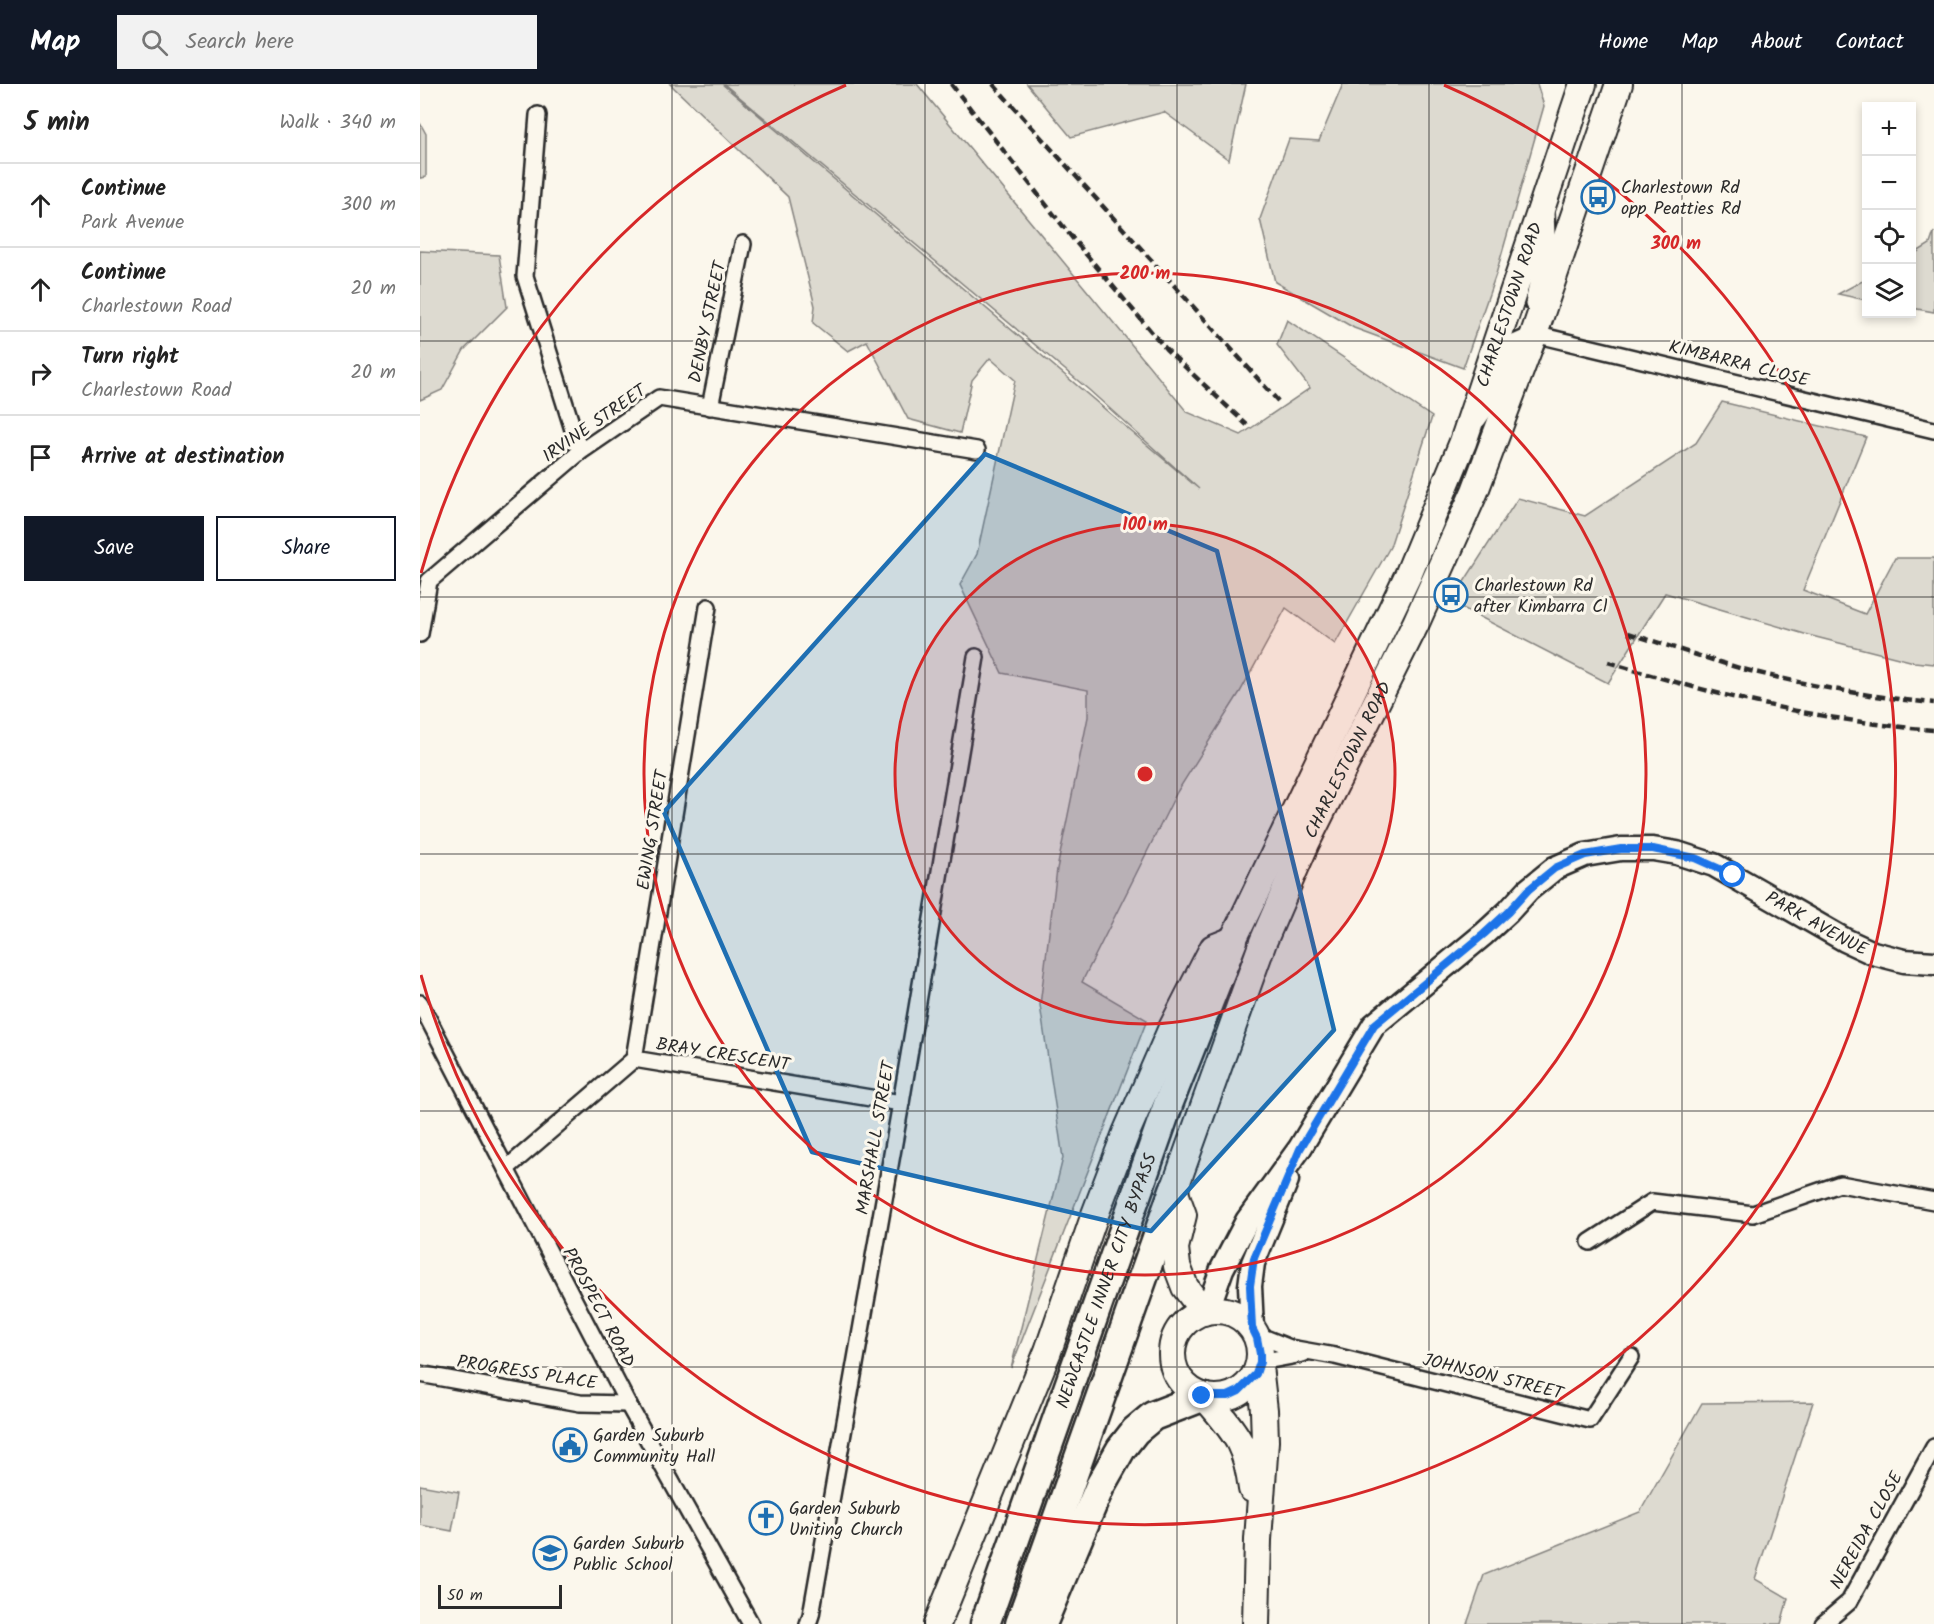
<!DOCTYPE html>
<meta charset="utf-8">
<style>
body{margin:0;font-family:Kalam,sans-serif;background:#f2f2f2;color:#222}
.controls{position:absolute;right:18px;top:18px;display:grid;overflow:hidden;border-radius:0px;box-shadow:0 3px 9px #0003}
.controls button{width:54px;height:54px;display:grid;place-items:center;padding:0;border:0;border-bottom:2px solid #e0e0e0;background:#fff;color:#222;font:30px sans-serif}
.scale{position:absolute;left:18px;bottom:15px;width:124px;box-sizing:border-box;padding-left:6px;border:3px solid #2b2b2b;border-top:0;font-size:16px;line-height:21px;white-space:nowrap;color:#2b2b2b;-webkit-text-stroke:4px #fbf7ec;paint-order:stroke}
.stop{position:absolute;width:18px;height:18px;margin:-14px;border:4px solid #1a73e8;border-radius:50%;background:#fff}
.stop.end{background:#1a73e8;border-color:#fff;box-shadow:0 2px 6px #0008}
.list{margin:0;padding:0;list-style:none}
h2{display:flex;justify-content:space-between;align-items:center;height:78px;margin:0;padding:0 24px;font-size:26px}
h2 small{font-size:20px;font-weight:400;color:#767676}
.list li{display:grid;grid-template-columns:39px 1fr auto;gap:18px;align-items:center;box-sizing:border-box;height:84px;padding:0 24px;border-top:2px solid #e0e0e0}
.list b{display:block;font-size:22px;white-space:nowrap}
.list p{margin:0;font-size:20px;white-space:nowrap;color:#767676}
.list em{font-size:20px;font-style:normal;color:#767676}
.actions{display:flex;gap:12px;padding:18px 24px}
.actions a{flex:1;padding:14px 0;border:2px solid #111827;border-radius:0px;text-align:center;font-size:21px;color:#111827}
.actions .main{background:#111827;color:#fff}
.icon{flex:none;width:33px;height:33px;fill:none;stroke:currentColor;stroke-width:2;stroke-linecap:round;stroke-linejoin:round}
.map{position:relative;flex:none;width:1514px;height:1540px;overflow:hidden}
header{display:flex;align-items:center;gap:36px;box-sizing:border-box;height:84px;padding:0 30px;background:#111827;color:#fff}
header strong{font-size:28px}
nav{display:flex;gap:33px;margin-inline-start:auto;font-size:21px}
.search{width:420px;height:54px;background:#f2f2f2;display:flex;align-items:center;gap:15px;box-sizing:border-box;padding:0 21px;border-radius:0px;color:#767676;font-size:22px}
main{display:flex}
aside{flex:1;background:#fff}
.map>svg:first-child{display:block}
</style>
<header>
<strong>Map</strong>
<div class="search"><svg class="icon" aria-label="search" viewBox="0 0 24 24"><circle cx="10" cy="10" r="6"/><path d="M15 15l6 6"/></svg>Search here</div>
<nav><a>Home</a><a>Map</a><a>About</a><a>Contact</a></nav>
</header>
<main>
<aside>
<h2>5 min<small>Walk · 340 m</small></h2>
<ul class="list">
<li><svg class="icon" aria-label="ahead" viewBox="0 0 24 24"><path d="M12 20V5M6 11l6-6 6 6"/></svg><div><b>Continue</b><p>Park Avenue</p></div><em>300 m</em></li>
<li><svg class="icon" aria-label="ahead" viewBox="0 0 24 24"><path d="M12 20V5M6 11l6-6 6 6"/></svg><div><b>Continue</b><p>Charlestown Road</p></div><em>20 m</em></li>
<li><svg class="icon" aria-label="right" viewBox="0 0 24 24"><path d="M7 20v-9h11M14 6l5 5-5 5"/></svg><div><b>Turn right</b><p>Charlestown Road</p></div><em>20 m</em></li>
<li><svg class="icon" aria-label="arrive" viewBox="0 0 24 24"><path d="M6 21V4h12l-3 4 3 4H6"/></svg><div><b>Arrive at destination</b></div></li>
</ul>
<div class="actions"><a class="main">Save</a><a>Share</a></div>
</aside>
<div class="map">
<svg width="1514" height="1540" viewBox="0 0 1514 1540">
<rect width="100%" height="100%" fill="#fbf7ec"/>
<filter id="ink" filterUnits="userSpaceOnUse"><feTurbulence type="fractalNoise" baseFrequency=".0167" numOctaves="2"/><feDisplacementMap in="SourceGraphic" scale="12" xChannelSelector="R" yChannelSelector="G"/><feConvolveMatrix kernelMatrix="1 2 1 2 8 2 1 2 1" color-interpolation-filters="sRGB"/></filter>
<g filter="url(#ink)">
<!-- green -->
<g fill="#dddad0" stroke="#84827e" stroke-width="1.5">
<polygon points="250,0 302,0 779,405 669,306 304,0 497,0 767,328 821,351 890,304 857,261 867,236 1012,333 970,463 915,560 866,524 820,608 757,708 662,898 727,936 591,1284 643,1074 620,921 637,785 668,633 668,606 582,589 540,501 557,470 595,296 570,274 552,296 540,349 488,335 447,257 428,267 393,239 395,222 368,113"/>
<polygon points="607,0 826,0 809,76 744,28 651,53"/>
<polygon points="923,0 1117,0 1124,22 1076,190 1043,284 934,244 855,198 840,135 869,55 899,57"/>
<polygon points="0,39 6,50 6,93 0,94"/>
<polygon points="1514,148 1514,228 1492,224 1492,171 1510,160"/>
<polygon points="0,167 79,171 87,223 44,266 22,306 0,316"/>
<polygon points="1446,195 1446,216 1418,210"/>
<polygon points="1302,318 1446,353 1383,506 1445,530 1475,474 1514,474 1514,580 1494,578 1388,551 1245,509 1188,599 1031,518 1098,414 1165,432 1276,359"/>
<polygon points="1393,1318 1335,1495 1368,1514 1361,1540 1047,1540 1064,1491 1220,1428 1282,1319"/>
<polygon points="0,1401 39,1408 32,1447 0,1441"/>
</g>
<g fill="none" stroke-linecap="round" stroke-linejoin="round">
<defs>
<g id="minor">
<polyline points="118,31 105,192 160,368"/>
<polyline points="1113,220 1127,151 1126,129"/>
<polyline points="1114,250 1514,346"/>
<polyline points="290,323 323,160"/>
<polyline points="1058,336 1074,313 1094,259 1114,250"/>
<polyline points="0,550 9,497 160,368 239,314 557,366"/>
<polyline points="0,919 208,1320 331,1540"/>
<polyline points="214,975 288,523"/>
<polyline points="214,975 481,1019"/>
<polyline points="86,1085 214,975"/>
<polyline points="1170,1158 1232,1118 1333,1130 1420,1100 1514,1117"/>
<polyline points="835,1250 870,1264 915,1272 1170,1336 1211,1273"/>
<polyline points="840,1278 883,1270"/>
<polyline points="0,1290 160,1319 208,1320"/>
<polyline points="388,1540 391,1531 481,1019 556,573"/>
<polyline points="1403,1540 1429,1518 1514,1363"/>
</g>
<g id="secondary">
<path id="s1" d="M787,1227l15,-42 25,-48 53,-73 74,-123 110,-91 24,-22 20,-22 27,-22 30,-13 36,-6h32l24,4 37,12 131,75 28,13 31,8 30,2"/>
<polyline points="832,1244 830,1202 833,1179 867,1096"/>
</g>
<g id="primary">
<circle cx="796" cy="1270" r="44"/>
<path d="M785,1313c29,35 41,44 47,92"/>
<polyline points="836,1540 838,1456 845,1357 844,1326 839,1282"/>
</g>
<g id="trunk">
<path id="s2" d="M784,1228l-19,-25 -8,-21 -2,-18 8,-33 -9,-25 89,-248 43,-99 110,-220 59,-132 59,-157 85,-250"/>
<path id="s3" d="M517,1540l111,-273 46,-134 32,-84 45,-103 42,-82 20,-8 176,-367 54,-131 120,-358"/>
</g>
<g id="motorway">
<path id="s4" d="M565,1540l184,-522 64,-162"/>
<polyline points="600,1540 754,1106"/>
<polyline points="622,1540 680,1402 701,1365 715,1347 733,1332 782,1313"/>
</g>
</defs>
<!-- minor casing -->
<use href="#minor" stroke="#2b2b2b" stroke-width="20"/>
<!-- secondary casing -->
<use href="#secondary" stroke="#2b2b2b" stroke-width="27"/>
<!-- primary casing -->
<use href="#primary" stroke="#2b2b2b" stroke-width="30"/>
<!-- trunk casing -->
<use href="#trunk" stroke="#2b2b2b" stroke-width="30"/>
<!-- motorway casing -->
<use href="#motorway" stroke="#2b2b2b" stroke-width="33"/>
<!-- minor -->
<use href="#minor" stroke="#fbf7ec" stroke-width="15"/>
<!-- secondary -->
<use href="#secondary" stroke="#fbf7ec" stroke-width="22"/>
<!-- primary -->
<use href="#primary" stroke="#fbf7ec" stroke-width="26"/>
<!-- trunk -->
<use href="#trunk" stroke="#fbf7ec" stroke-width="26"/>
<!-- motorway -->
<use href="#motorway" stroke="#fbf7ec" stroke-width="28"/>
<!-- rail -->
<g stroke="#2b2b2b" stroke-width="4.5" stroke-dasharray="9 4.5" stroke-linecap="butt">
<polyline points="531,0 654,156 746,265 827,341"/>
<polyline points="573,0 858,317"/>
<path d="M1208,549c38,12 76,25 115,36 62,16 127,28 191,34"/>
<path d="M1188,578c108,34 214,59 326,68"/>
</g>
</g>
</g>
<g fill="none" stroke-linecap="round" stroke-linejoin="round" filter="url(#ink)">
<!-- route -->
<polyline stroke="#1a73e8" stroke-width="8" points="782,1312 808,1312 819,1307 836,1290 840,1278 840,1270 837,1254 832,1244 830,1202 834,1174 880,1065 954,941 1064,850 1088,828 1108,806 1135,784 1165,771 1201,765 1233,765 1275,774 1313,791"/>
</g>
<!-- marked area -->
<path fill="#1f6fb2" fill-opacity="0.2" stroke="#1f6fb2" stroke-width="4.5" stroke-linejoin="round" d="M565,370l232,97 117,479 -183,201 -339,-79 -148,-340z"/>
<!-- grid -->
<path fill="none" stroke="#2b2b2b" stroke-width="1.5" stroke-opacity="0.55" d="M252,0v1540M505,0v1540M757,0v1540M1009,0v1540M1262,0v1540M0,257h1514M0,513h1514M0,770h1514M0,1027h1514M0,1283h1514"/>
<!-- distance rings -->
<circle cx="725" cy="690" r="250" fill="#d62828" fill-opacity=".12"/>
<g fill="none" stroke="#d62828" stroke-width="3">
<circle cx="725" cy="690" r="250"/>
<circle cx="725" cy="690" r="501"/>
<path d="M1 489A751 751 0 0 1 426 1M1024 1A751 751 0 1 1 1 891"/>
</g>
<!-- icons -->
<defs>
<symbol id="bus-ring" viewBox="-11 -11 22 22"><circle r="9.5" fill="#fbf7ec" stroke="#1f6fb2" stroke-width="1.5"/><path d="M-5-6H5V4H4V6H2V4H-2V6H-4V4H-5ZM-3.5-4V0h7V-4ZM-3.5 1.2v1.5H-2V1.2ZM2 1.2v1.5H3.5V1.2Z" fill="#1f6fb2"/></symbol>
<symbol id="civic-ring" viewBox="-11 -11 22 22"><circle r="9.5" fill="#fbf7ec" stroke="#1f6fb2" stroke-width="1.5"/><path d="M-.6-6.5H3V-4.5H.6V-3L4-1V1h2V6H-6V1h2V-1L-.6-3ZM-1.2 2.5V6h2.4V2.5Z" fill="#1f6fb2"/></symbol>
<symbol id="church-ring" viewBox="-11 -11 22 22"><circle r="9.5" fill="#fbf7ec" stroke="#1f6fb2" stroke-width="1.5"/><path d="M-1.2-6h2.4v3.5h3.3v2.4h-3.3V6h-2.4V-.1h-3.3v-2.4h3.3Z" fill="#1f6fb2"/></symbol>
<symbol id="school-ring" viewBox="-11 -11 22 22"><circle r="9.5" fill="#fbf7ec" stroke="#1f6fb2" stroke-width="1.5"/><path d="M0-5L7-2L0 1L-7-2ZM-4 1L0 2.5L4 1V4Q0 6-4 4Z" fill="#1f6fb2"/></symbol>
</defs>
<g fill-rule="evenodd">
<use href="#bus-ring" x="1159" y="94" width="38" height="38"/>
<use href="#bus-ring" x="1012" y="492" width="38" height="38"/>
<use href="#civic-ring" x="131" y="1342" width="38" height="38"/>
<use href="#church-ring" x="327" y="1415" width="38" height="38"/>
<use href="#school-ring" x="111" y="1450" width="38" height="38"/>
</g>
<g text-anchor="middle" stroke-width="6" stroke-linejoin="round" paint-order="stroke">
<!-- poi labels -->
<g font-size="18" fill="#2b2b2b" stroke="#fbf7ec" text-anchor="start">
<text x="1201" y="109">Charlestown Rd<tspan x="1201" dy="21">opp Peatties Rd</tspan></text>
<text x="1054" y="507">Charlestown Rd<tspan x="1054" dy="21">after Kimbarra Cl</tspan></text>
<text x="173" y="1357">Garden Suburb<tspan x="173" dy="21">Community Hall</tspan></text>
<text x="369" y="1430">Garden Suburb<tspan x="369" dy="21">Uniting Church</tspan></text>
<text x="153" y="1465">Garden Suburb<tspan x="153" dy="21">Public School</tspan></text>
</g>
<!-- street labels -->
<g font-size="18" fill="#2b2b2b" stroke="#fbf7ec">
<text dy="6" stroke="none"><textPath href="#s3" startOffset="1446">CHARLESTOWN ROAD</textPath></text>
<text transform="translate(287 238) rotate(-78)" y="6">DENBY STREET</text>
<text transform="translate(1319 279) rotate(14)" y="6">KIMBARRA CLOSE</text>
<text transform="translate(174 339) rotate(-35)" y="6">IRVINE STREET</text>
<text dy="6" stroke="none"><textPath href="#s2" startOffset="597">CHARLESTOWN ROAD</textPath></text>
<text transform="translate(232 746) rotate(-81)" y="6">EWING STREET</text>
<text dy="6" stroke="none"><textPath href="#s1" startOffset="855">PARK AVENUE</textPath></text>
<text transform="translate(303 970) rotate(9)" y="6">BRAY CRESCENT</text>
<text transform="translate(455 1054) rotate(-80)" y="6">MARSHALL STREET</text>
<text dy="6" stroke="none"><textPath href="#s4" startOffset="364">NEWCASTLE INNER CITY BYPASS</textPath></text>
<text transform="translate(179 1223) rotate(62)" y="6">PROSPECT ROAD</text>
<text transform="translate(107 1288) rotate(9)" y="6">PROGRESS PLACE</text>
<text transform="translate(1073 1292) rotate(14)" y="6">JOHNSON STREET</text>
<text transform="translate(1446 1446) rotate(-61)" y="6">NEREIDA CLOSE</text>
</g>
</g>
<circle cx="725" cy="690" r="9" fill="#d62828" stroke="#fbf7ec" stroke-width="3"/>
<g font-size="18" text-anchor="middle" font-weight="bold" fill="#d62828" stroke="#fbf7ec" stroke-width="6" stroke-linejoin="round" paint-order="stroke">
<text x="1256" y="165">300 m</text>
<text x="725" y="195">200 m</text>
<text x="725" y="446">100 m</text>
</g>
</svg>
<div class="controls">
<button>+</button>
<button>−</button>
<button><svg class="icon" aria-label="locate" viewBox="0 0 24 24"><circle cx="12" cy="12" r="6"/><path d="M12 2v4M12 18v4M2 12h4M18 12h4"/></svg></button>
<button><svg class="icon" aria-label="layers" viewBox="0 0 24 24"><path d="M12 4l9 5-9 5-9-5zM3 14l9 5 9-5"/></svg></button>
</div>
<div class="scale">50 m</div>
<div class="stop" style="left:1313px;top:791px"></div>
<div class="stop end" style="left:782px;top:1312px"></div>
</div>
</main>
